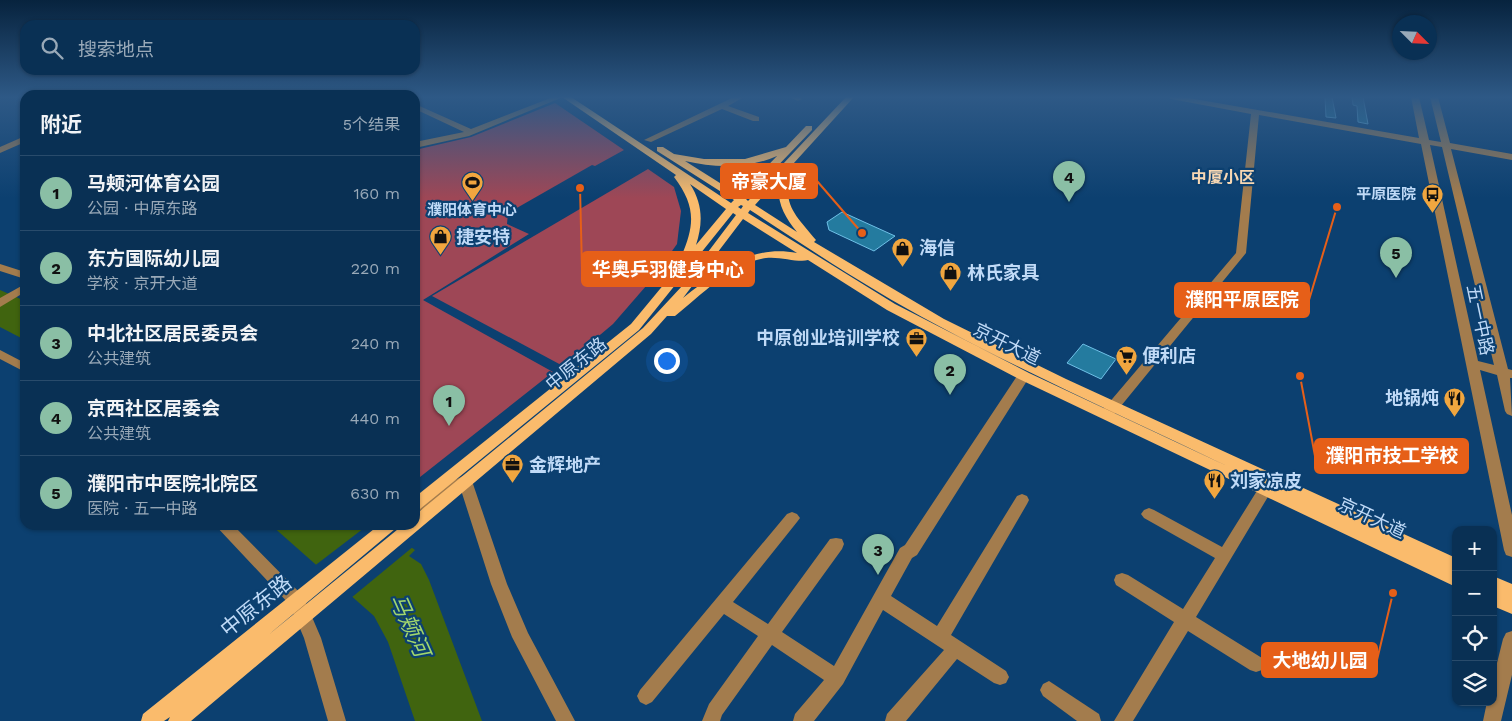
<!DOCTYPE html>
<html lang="zh">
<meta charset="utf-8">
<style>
body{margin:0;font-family:"Work Sans","Noto Sans SC",sans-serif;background:#173c5e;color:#f1f3f6}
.controls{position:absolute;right:15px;bottom:15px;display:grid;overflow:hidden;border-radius:10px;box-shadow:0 1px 4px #0004}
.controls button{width:45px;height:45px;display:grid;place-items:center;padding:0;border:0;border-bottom:1px solid #294b6b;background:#093054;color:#f1f3f6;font:25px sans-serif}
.compass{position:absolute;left:1392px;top:15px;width:45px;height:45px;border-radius:50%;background:#093054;box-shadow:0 1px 4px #0004;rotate:114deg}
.you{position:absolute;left:666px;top:360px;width:18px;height:18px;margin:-12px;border:4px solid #fff;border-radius:50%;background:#1a73e8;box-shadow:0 0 0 8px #1a73e833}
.badge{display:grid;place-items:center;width:32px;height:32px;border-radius:50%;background:#8abfa5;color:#111;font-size:16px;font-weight:700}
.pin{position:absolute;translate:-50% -41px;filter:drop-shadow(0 1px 2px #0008)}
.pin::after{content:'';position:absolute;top:26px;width:18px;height:15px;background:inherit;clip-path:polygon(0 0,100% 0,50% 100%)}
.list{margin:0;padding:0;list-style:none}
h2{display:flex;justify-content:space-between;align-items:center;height:65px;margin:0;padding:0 20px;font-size:21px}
h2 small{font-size:16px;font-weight:400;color:#99a9b8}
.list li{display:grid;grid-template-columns:32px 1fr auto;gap:15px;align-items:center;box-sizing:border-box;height:75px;padding:0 20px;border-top:1px solid #294b6b}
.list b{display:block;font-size:19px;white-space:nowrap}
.list p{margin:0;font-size:16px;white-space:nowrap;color:#99a9b8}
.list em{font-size:16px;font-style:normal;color:#99a9b8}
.icon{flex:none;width:28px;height:28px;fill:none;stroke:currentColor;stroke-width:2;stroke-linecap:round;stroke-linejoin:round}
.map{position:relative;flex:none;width:1512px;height:721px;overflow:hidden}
.search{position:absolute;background:#093054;box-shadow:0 1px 4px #0004;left:20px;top:20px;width:400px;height:55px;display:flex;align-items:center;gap:12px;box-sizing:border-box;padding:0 18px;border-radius:15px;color:#99a9b8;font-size:19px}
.panel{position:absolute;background:#093054;box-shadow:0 1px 4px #0004;left:20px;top:90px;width:400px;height:440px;border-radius:15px}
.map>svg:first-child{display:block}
</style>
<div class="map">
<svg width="1512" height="721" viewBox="0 0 1512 721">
<rect width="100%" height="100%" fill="#0c4070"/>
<!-- green -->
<g fill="#9e4756">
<polygon points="555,103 624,150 595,166 592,165 508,213 507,224 529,234 423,300 553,372 415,481 415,150 471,137"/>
<polygon points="648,169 674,187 681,211 677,244 653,278 613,324 563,366 432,296"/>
</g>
<!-- water -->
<g fill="#40640f">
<polygon points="0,290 25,301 25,340 0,327"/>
<polygon points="271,525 380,525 415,550 409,556 421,564 429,580 482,721 415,721 388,642 374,616"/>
</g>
<!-- pier -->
<polygon fill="#0c4070" points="368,525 384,525 414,546 351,598 313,567"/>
<!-- building -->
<g fill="#247b9f" stroke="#6fc0e7">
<polygon points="1325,97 1332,97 1336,118 1326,117"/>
<polygon points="1352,97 1363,97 1368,124 1358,122 1357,106 1353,105"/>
<polygon points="842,212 895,236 874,251 829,230 827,222"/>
<polygon points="1083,344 1116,359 1101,379 1067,363"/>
</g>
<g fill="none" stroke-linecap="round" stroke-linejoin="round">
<!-- minor -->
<g fill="#a37c4d" fill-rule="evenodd">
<polygon points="553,97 563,97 469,136 415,148 415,142 464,132 415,109 415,104 471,129"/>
<polygon points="734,97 744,97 728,106 759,117 759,121 753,121 722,109 651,142 644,140"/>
<polygon points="789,97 799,97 802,99 798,101"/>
<path d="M1167,97h16l236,41 -8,-41h8l10,43 12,2 -11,-45h8l12,46 62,11v6l-61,-11 57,220 4,1v8h-2l2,38 -5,-2 -2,-3 -8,-36 -17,-5 32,145v42l-6,-2 -2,-5 -83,-406 -162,-29 -13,138 -134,164h-10l-2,-3 2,-3 134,-158 15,-139 -80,-15zM1430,145l12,2 52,218 -16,-4z"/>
<polygon points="25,136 25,142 0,153 0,147"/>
<polygon points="0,264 25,272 25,279 0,271"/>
<polygon points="25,284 25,292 0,307 0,298"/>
<polygon points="0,350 25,363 25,372 0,359"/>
<polygon points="1024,372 1030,376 917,555 912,558 891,596 937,626 1017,496 1022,494 1027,496 1029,500 1027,504 951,635 1006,671 1009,677 1006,683 1000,685 994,683 957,659 906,721 885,721 887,714 944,650 883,610 843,684 814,721 793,721 795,714 824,680 772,645 722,715 720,721 702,721 709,704 758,636 724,614 652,702 646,705 640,702 637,696 640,690 787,514 792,512 797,514 800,518 797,522 733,602 768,624 830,539 836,538 842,539 844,544 842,549 782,632 834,666 900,548 905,545 1019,373"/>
<polygon points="465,475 470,477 472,481 507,584 528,633 575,721 556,721 512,637 491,584 461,490 415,513 415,500"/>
<polygon points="1265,484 1270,486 1272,490 1196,617 1262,658 1265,664 1262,670 1256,672 1250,670 1188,631 1133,721 1114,721 1174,622 1116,585 1114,580 1116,575 1122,573 1128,575 1183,609 1215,558 1144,518 1141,514 1144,510 1149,508 1154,510 1222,547 1260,486"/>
<polygon points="215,525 233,525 303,596 321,638 346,721 328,721 304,638 290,605"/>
<polygon points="1512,631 1512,675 1501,721 1483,721 1487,702 1493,702 1493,679 1503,639 1506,633"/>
<polygon points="1049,681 1099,714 1101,721 1077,721 1043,696 1040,690 1043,684"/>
</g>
<!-- major -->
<g fill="#fabb6c" fill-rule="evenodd">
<path d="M562,97h9l160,106 3,-3 -77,-49v-4h6l11,7 30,5h41l41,-12 20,-21h6v4l-66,69 2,2 98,-104h8l-61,67 2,2c-17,36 0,48 21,74l-2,2 130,77 122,60 390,179v29l-437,-208 -132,-69 -79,-50c-9,3 -29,-4 -42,-2 -35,5 -64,37 -91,58h-8l-16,18 -460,387h-23l2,-4 -6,4h-23l2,-7 236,-189h19l-3,4 -128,107 136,-111h12v-10l228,-187 40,-43 53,-70 -3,-2 -94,117 -219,179 -5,2v-14l216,-173 53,-64 -3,-3c14,-32 15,-51 -7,-80l2,-2zM777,156l-38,39 -54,-34c30,7 63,8 92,-5zM780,177c-5,22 3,38 17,55l-42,-27zM690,184l36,25 -30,36c7,-22 7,-41 -6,-61zM741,205l2,1 -2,3 -3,-2zM750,210c61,40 122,81 187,115 95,51 194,95 292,142l-200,-94 -134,-69 -147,-91zM743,219l54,34c-46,-9 -80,18 -114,45z"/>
<polygon points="1493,576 1512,584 1512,614 1493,606"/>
</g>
</g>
<!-- sky -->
<linearGradient id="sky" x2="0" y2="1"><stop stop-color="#07233e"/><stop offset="0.49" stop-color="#2e5986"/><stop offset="1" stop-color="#2e5986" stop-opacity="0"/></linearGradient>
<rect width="1512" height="198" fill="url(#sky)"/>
<!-- icons -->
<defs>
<symbol id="stadium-pin" viewBox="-11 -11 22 30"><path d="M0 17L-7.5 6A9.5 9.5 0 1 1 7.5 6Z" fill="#f1a63f" stroke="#0c4070"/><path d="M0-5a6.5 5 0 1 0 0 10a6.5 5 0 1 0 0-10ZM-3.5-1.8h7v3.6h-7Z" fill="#111"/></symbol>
<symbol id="bus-pin" viewBox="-11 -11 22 30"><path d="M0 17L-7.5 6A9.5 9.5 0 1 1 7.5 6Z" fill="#f1a63f" stroke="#0c4070"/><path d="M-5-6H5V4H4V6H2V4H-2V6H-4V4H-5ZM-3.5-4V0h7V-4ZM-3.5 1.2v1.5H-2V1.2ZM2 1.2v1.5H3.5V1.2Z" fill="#111"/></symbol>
<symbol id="shop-pin" viewBox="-11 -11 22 30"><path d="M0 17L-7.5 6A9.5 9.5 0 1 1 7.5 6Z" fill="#f1a63f" stroke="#0c4070"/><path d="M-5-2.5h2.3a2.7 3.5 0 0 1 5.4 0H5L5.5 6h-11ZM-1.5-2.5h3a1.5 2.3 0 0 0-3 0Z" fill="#111"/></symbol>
<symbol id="office-pin" viewBox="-11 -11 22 30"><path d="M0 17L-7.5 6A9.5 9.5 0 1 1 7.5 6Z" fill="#f1a63f" stroke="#0c4070"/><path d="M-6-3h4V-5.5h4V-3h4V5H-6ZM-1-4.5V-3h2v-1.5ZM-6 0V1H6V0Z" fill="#111"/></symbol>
<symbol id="supermarket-pin" viewBox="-11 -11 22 30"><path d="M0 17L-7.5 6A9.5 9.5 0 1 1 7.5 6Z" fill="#f1a63f" stroke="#0c4070"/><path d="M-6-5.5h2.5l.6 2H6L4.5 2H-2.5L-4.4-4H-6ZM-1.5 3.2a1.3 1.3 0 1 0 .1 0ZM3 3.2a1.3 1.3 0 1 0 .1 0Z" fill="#111"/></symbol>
<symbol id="restaurant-pin" viewBox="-11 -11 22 30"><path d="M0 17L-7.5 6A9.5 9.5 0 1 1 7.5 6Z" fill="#f1a63f" stroke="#0c4070"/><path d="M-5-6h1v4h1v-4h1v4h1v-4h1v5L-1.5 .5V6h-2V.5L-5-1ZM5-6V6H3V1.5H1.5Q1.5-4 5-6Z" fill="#111"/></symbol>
</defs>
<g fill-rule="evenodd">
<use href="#stadium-pin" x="460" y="170" width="25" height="34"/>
<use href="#bus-pin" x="1420" y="182" width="25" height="34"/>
<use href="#shop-pin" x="428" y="224" width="25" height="34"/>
<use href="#shop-pin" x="890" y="236" width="25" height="34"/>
<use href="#shop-pin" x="938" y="260" width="25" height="34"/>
<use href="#office-pin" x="904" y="326" width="25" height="34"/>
<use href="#supermarket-pin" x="1114" y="344" width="25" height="34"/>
<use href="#restaurant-pin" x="1442" y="386" width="25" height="34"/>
<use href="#office-pin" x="500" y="452" width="25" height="34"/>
<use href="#restaurant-pin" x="1202" y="468" width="25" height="34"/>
</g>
<g text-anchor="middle" stroke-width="4.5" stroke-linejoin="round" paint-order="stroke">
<!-- far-poi labels -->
<g font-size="15" font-weight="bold" fill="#c0daf7" stroke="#0c4070" text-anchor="end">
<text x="1416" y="199">平原医院</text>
<text x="472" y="215" text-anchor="middle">濮阳体育中心</text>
</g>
<!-- far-neighbourhood labels -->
<g font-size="16" font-weight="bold" fill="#f7d7b3" stroke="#0c4070">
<text x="1223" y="183">中厦小区</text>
</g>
<!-- poi labels -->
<g font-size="18" font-weight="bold" fill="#c0daf7" stroke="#0c4070" text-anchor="start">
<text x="456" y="243">捷安特</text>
<text x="919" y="254">海信</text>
<text x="967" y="279">林氏家具</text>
<text x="900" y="344" text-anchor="end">中原创业培训学校</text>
<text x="1142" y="362">便利店</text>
<text x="1439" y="404" text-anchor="end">地锅炖</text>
<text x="529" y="471">金辉地产</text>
<text x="1230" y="487">刘家凉皮</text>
</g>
<!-- street labels -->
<g font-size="18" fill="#c0daf7" stroke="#0c4070">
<text transform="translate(1480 320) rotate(78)" y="6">五一中路</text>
<text transform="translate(1007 344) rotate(26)" y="6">京开大道</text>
<text transform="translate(576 364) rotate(-39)" y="6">中原东路</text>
<text transform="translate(1372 518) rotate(25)" y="6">京开大道</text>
</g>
<!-- near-street labels -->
<g font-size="21" fill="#c0daf7" stroke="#0c4070">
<text transform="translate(256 606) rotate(-39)" y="7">中原东路</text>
</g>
<!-- near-water labels -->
<g font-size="22" font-style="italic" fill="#a2d66d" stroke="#0c4070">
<text transform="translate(410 625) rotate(66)" y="8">马颊河</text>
</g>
</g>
<!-- callouts -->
<path fill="none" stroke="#e65f18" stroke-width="2" d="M862 233L817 181M580 188L582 269M1337 207L1309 300M1300 376L1315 456M1393 593L1377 660"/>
<g fill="#e65f18" stroke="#0c4070" stroke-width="2">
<circle cx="862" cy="233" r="5"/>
<circle cx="580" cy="188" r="5"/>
<circle cx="1337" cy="207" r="5"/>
<circle cx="1300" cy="376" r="5"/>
<circle cx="1393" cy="593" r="5"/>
</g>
<g fill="#e65f18" stroke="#e65f18" stroke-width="2">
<rect x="721" y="164" width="96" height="34" rx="5"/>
<rect x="582" y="252" width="172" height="34" rx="5"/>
<rect x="1175" y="283" width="134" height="34" rx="5"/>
<rect x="1315" y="439" width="153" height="34" rx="5"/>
<rect x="1262" y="643" width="115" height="34" rx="5"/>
</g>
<g font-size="19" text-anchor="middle" font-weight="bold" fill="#fff">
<text x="769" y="188">帝豪大厦</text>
<text x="668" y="276">华奥乒羽健身中心</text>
<text x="1242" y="306">濮阳平原医院</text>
<text x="1392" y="462">濮阳市技工学校</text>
<text x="1320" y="667">大地幼儿园</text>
</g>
</svg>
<div class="controls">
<button>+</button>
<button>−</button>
<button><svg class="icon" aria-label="locate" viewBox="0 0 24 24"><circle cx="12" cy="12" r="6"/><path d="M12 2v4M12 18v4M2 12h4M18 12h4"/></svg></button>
<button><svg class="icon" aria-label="layers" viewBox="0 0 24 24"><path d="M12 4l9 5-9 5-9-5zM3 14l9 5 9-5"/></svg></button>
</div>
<svg class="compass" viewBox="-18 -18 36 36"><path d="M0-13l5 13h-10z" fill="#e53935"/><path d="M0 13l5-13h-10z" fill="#99a9b8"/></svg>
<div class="you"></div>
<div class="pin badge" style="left:449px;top:426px">1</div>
<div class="pin badge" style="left:950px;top:395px">2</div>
<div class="pin badge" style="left:878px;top:575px">3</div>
<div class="pin badge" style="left:1069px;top:202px">4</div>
<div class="pin badge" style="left:1396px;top:278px">5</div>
<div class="search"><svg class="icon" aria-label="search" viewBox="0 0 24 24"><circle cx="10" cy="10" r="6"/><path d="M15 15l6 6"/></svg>搜索地点</div>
<section class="panel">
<h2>附近<small>5个结果</small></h2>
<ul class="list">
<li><span class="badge">1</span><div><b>马颊河体育公园</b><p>公园 · 中原东路</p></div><em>160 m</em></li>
<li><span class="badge">2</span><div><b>东方国际幼儿园</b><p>学校 · 京开大道</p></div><em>220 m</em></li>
<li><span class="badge">3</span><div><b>中北社区居民委员会</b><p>公共建筑</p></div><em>240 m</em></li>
<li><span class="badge">4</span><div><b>京西社区居委会</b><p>公共建筑</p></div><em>440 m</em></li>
<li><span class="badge">5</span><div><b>濮阳市中医院北院区</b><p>医院 · 五一中路</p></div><em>630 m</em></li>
</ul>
</section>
</div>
